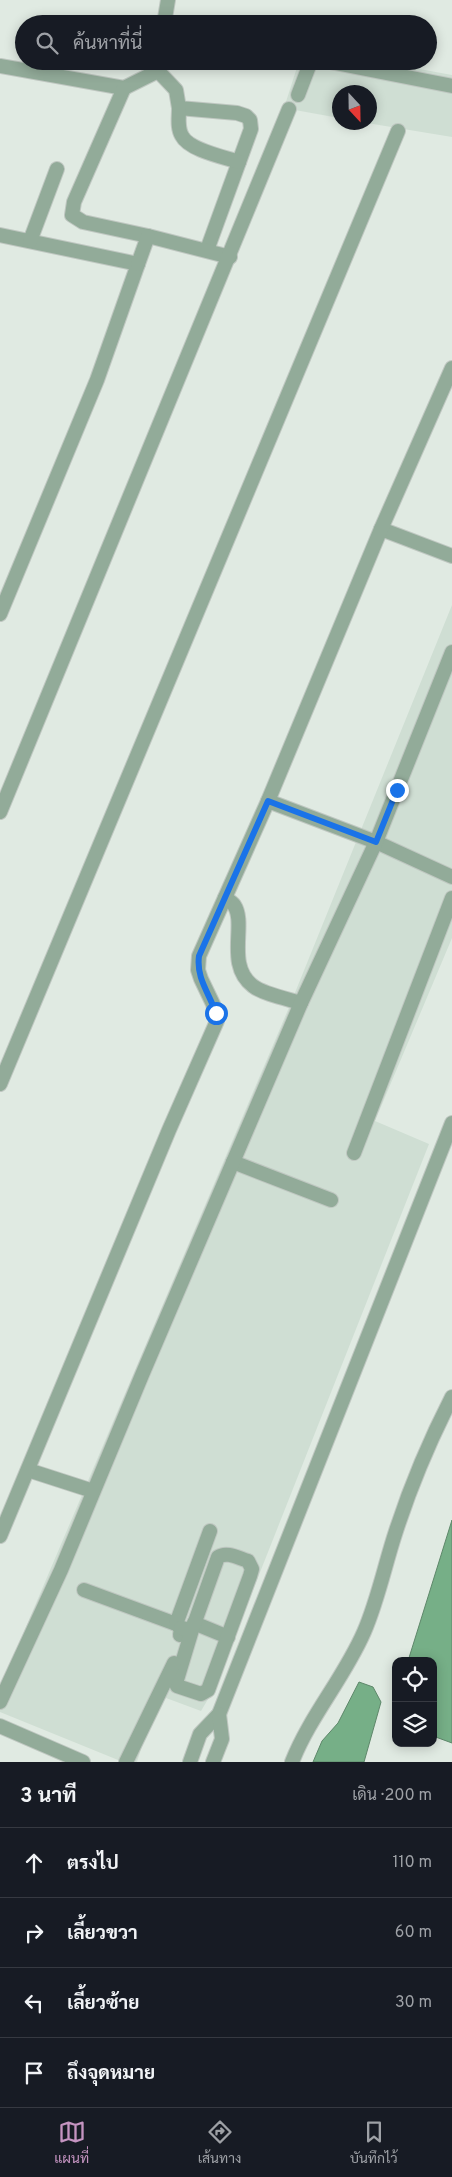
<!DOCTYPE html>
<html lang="th">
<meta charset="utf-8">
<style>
body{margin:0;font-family:Overpass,Sarabun,sans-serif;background:#242831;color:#f1f3f6}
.controls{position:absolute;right:15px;bottom:15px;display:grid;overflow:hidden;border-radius:10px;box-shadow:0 2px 12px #0003}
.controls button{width:45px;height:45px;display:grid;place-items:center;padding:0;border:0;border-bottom:1px solid #363941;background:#171b24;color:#f1f3f6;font:25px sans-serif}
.compass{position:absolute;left:332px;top:85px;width:45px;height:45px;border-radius:50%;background:#171b24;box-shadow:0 2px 12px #0003;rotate:158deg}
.stop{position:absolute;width:15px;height:15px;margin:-11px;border:4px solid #1a73e8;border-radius:50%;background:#fff}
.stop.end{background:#1a73e8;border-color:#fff;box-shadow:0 1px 5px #0008}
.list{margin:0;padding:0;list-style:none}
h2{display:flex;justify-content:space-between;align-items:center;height:65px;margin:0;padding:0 20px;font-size:21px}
h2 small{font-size:16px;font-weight:400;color:#9ea1a6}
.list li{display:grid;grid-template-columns:32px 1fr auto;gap:15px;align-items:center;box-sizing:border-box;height:70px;padding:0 20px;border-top:1px solid #363941}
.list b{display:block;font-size:19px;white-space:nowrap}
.list em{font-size:16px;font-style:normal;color:#9ea1a6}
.icon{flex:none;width:28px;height:28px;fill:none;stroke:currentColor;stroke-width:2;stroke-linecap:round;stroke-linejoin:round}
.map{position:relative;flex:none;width:452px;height:1762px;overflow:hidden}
.search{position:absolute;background:#171b24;box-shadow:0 2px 12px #0003;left:15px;right:15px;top:15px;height:55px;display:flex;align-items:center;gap:12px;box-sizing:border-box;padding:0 18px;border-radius:28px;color:#9ea1a6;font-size:19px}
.sheet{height:345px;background:#171b24}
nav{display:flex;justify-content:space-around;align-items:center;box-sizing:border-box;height:70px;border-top:1px solid #363941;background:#171b24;font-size:14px;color:#9ea1a6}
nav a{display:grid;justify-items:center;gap:2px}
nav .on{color:#c594c1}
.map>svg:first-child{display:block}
</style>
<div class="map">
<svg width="452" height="1762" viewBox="0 0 452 1762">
<rect width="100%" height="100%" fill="#e0eae2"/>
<!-- built -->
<g fill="#cfded3">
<polygon points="299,61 376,61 452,75 452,137 367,123 370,122 370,92 340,92 339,118 284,108"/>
<polygon points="452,605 452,938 375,1121 429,1144 214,1689 201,1711 158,1695 137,1762 123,1762 0,1712 0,1688 290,1005"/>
</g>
<!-- water -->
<g fill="#76af87" stroke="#5e876a">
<polygon points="452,1520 452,1743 433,1736 433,1661 408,1661"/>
<polygon points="359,1682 373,1687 381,1702 364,1762 313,1762 322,1741 338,1723"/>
</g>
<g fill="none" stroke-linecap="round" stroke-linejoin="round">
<defs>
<g id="minor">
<polyline points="164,24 168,0"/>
<polyline points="159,61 158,71 176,90 179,108 237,113 246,116 250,120 251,129 207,250"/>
<polyline points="325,61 452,86"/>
<polyline points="0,66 124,88 158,71"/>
<polyline points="124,88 74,202 72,215 83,222 148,236 230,257"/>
<polyline points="298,95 311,61"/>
<path d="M179,108c0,9 -2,20 3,28 7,14 42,21 57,26"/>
<polyline points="0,235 138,264 97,380 0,614"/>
<polyline points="30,241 57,169"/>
<polyline points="138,264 148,236"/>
<polyline points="381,529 452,556"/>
<polyline points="268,801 376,842 452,877"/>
<polyline points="0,812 289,109"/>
<path d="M225,898c3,2 7,4 9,7 13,19 -9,60 19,81 10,8 35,13 48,17"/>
<polyline points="0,1084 398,131"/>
<polyline points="354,1153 452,898"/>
<polyline points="233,1162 331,1200"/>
<polyline points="28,1470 93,1491"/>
<polyline points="0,1536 169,1130 217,1021 213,1004 201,979 198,970 199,956 268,801 381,529 452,368"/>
<polyline points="84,1590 176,1624 181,1628 180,1635"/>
<polyline points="194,1623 228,1637"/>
<polyline points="176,1624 210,1531"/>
<path d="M181,1628l11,2 26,-73c9,-6 20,1 30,4l4,8 -2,7 -42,114 -7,4 -24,-8 -1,-3 16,-53"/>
<polyline points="0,1702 61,1570 142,1375 301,1003 376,842 452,652"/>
<polyline points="0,1726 83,1762"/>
<polyline points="126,1762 174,1663"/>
<polyline points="190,1762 200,1734 219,1714 452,1123"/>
<polyline points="213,1762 222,1739 219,1714"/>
<path d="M292,1762c18,-46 52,-84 72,-130 14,-32 21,-68 32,-101 15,-46 34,-91 56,-134"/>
</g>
</defs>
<!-- minor casing -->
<use href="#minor" stroke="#bfc7c1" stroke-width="16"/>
<!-- minor -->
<use href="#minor" stroke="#92ab99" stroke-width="14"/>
</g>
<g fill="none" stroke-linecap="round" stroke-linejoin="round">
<!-- route -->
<path stroke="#1a73e8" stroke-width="6" d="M216,1013c-7,-20 -20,-35 -17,-57l69,-155 108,41 21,-52"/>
</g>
</svg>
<div class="controls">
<button><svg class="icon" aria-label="locate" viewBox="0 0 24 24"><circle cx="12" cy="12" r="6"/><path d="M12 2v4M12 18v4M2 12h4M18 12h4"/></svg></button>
<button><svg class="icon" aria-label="layers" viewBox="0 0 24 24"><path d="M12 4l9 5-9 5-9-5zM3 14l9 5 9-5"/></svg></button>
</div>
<svg class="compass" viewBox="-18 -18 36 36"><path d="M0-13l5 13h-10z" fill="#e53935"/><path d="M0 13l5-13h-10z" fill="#9ea1a6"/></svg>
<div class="stop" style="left:216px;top:1013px"></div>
<div class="stop end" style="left:397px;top:790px"></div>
<div class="search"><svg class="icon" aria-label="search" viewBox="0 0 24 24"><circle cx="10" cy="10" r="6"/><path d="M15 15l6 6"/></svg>ค้นหาที่นี่</div>
</div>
<section class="sheet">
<h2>3 นาที<small>เดิน · 200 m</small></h2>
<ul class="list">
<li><svg class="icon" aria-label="ahead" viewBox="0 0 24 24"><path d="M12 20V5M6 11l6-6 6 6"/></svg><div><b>ตรงไป</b></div><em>110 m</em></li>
<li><svg class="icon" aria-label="right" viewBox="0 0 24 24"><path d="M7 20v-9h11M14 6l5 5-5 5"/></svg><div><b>เลี้ยวขวา</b></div><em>60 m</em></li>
<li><svg class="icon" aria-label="left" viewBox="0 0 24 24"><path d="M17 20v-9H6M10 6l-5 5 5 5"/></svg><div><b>เลี้ยวซ้าย</b></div><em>30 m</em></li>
<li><svg class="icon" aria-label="arrive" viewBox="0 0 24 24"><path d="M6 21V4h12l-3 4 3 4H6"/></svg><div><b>ถึงจุดหมาย</b></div></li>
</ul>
</section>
<nav>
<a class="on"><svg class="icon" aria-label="map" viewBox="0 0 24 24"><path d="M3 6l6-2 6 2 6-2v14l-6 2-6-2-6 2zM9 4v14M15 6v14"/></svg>แผนที่</a>
<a><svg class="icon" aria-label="directions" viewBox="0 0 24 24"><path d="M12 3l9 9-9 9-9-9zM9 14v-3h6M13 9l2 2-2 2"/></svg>เส้นทาง</a>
<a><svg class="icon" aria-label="saved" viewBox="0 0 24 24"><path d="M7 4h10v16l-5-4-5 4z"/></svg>บันทึกไว้</a>
</nav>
